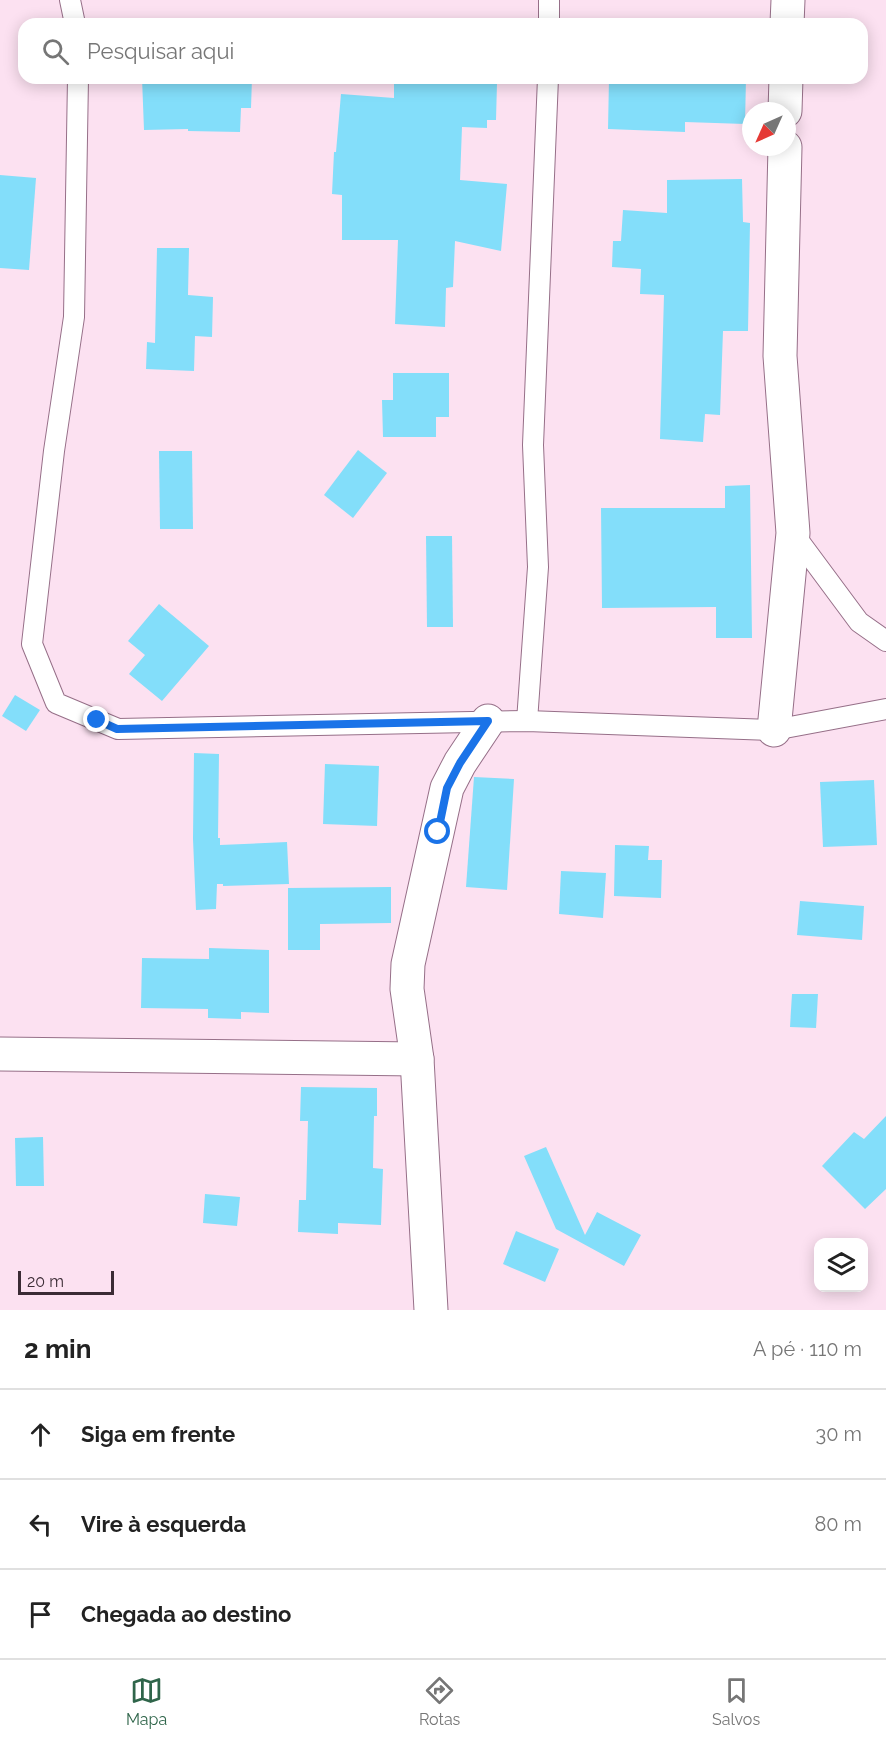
<!DOCTYPE html>
<html lang="pt">
<meta charset="utf-8">
<style>
body{margin:0;font-family:Raleway,sans-serif;background:#f2f2f2;color:#222}
.controls{position:absolute;right:18px;bottom:18px;display:grid;overflow:hidden;border-radius:12px;box-shadow:0 3px 15px #0003}
.controls button{width:54px;height:54px;display:grid;place-items:center;padding:0;border:0;border-bottom:2px solid #e0e0e0;background:#fff;color:#222;font:30px sans-serif}
.compass{position:absolute;left:742px;top:102px;width:54px;height:54px;border-radius:50%;background:#fff;box-shadow:0 3px 15px #0003;rotate:225deg}
.scale{position:absolute;left:18px;bottom:15px;width:96px;box-sizing:border-box;padding-left:6px;border:3px solid #3b2b35;border-top:0;font-size:16px;line-height:21px;white-space:nowrap;color:#3b2b35;-webkit-text-stroke:4px #fce1f1;paint-order:stroke}
.stop{position:absolute;width:18px;height:18px;margin:-14px;border:4px solid #1a73e8;border-radius:50%;background:#fff}
.stop.end{background:#1a73e8;border-color:#fff;box-shadow:0 2px 6px #0008}
.list{margin:0;padding:0;list-style:none}
h2{display:flex;justify-content:space-between;align-items:center;height:78px;margin:0;padding:0 24px;font-size:26px}
h2 small{font-size:20px;font-weight:400;color:#767676}
.list li{display:grid;grid-template-columns:39px 1fr auto;gap:18px;align-items:center;box-sizing:border-box;height:90px;padding:0 24px;border-top:2px solid #e0e0e0}
.list b{display:block;font-size:22px;white-space:nowrap}
.list em{font-size:20px;font-style:normal;color:#767676}
.icon{flex:none;width:33px;height:33px;fill:none;stroke:currentColor;stroke-width:2;stroke-linecap:round;stroke-linejoin:round}
.map{position:relative;flex:none;width:886px;height:1310px;overflow:hidden}
.search{position:absolute;background:#fff;box-shadow:0 3px 15px #0003;left:18px;right:18px;top:18px;height:66px;display:flex;align-items:center;gap:15px;box-sizing:border-box;padding:0 21px;border-radius:18px;color:#767676;font-size:22px}
.sheet{height:348px;background:#fff}
nav{display:flex;justify-content:space-around;align-items:center;box-sizing:border-box;height:84px;border-top:2px solid #e0e0e0;background:#fff;font-size:16px;color:#767676}
nav a{display:grid;justify-items:center;gap:3px}
nav .on{color:#2f654a}
.map>svg:first-child{display:block}
</style>
<div class="map">
<svg width="886" height="1310" viewBox="0 0 886 1310">
<rect width="100%" height="100%" fill="#fce1f1"/>
<!-- building -->
<g fill="#83defa">
<polygon points="142,78 252,78 251,108 241,108 240,132 188,131 188,129 144,130"/>
<polygon points="394,78 431,78 431,80 497,83 496,120 487,120 487,128 462,127 460,180 507,184 501,251 455,241 453,287 446,288 445,327 395,324 398,240 342,240 342,195 332,194 334,152 336,152 341,94 394,98"/>
<polygon points="692,78 746,78 745,124 685,122 685,132 608,129 609,79 691,82"/>
<polygon points="0,175 36,178 29,270 0,268"/>
<polygon points="742,179 743,222 750,223 748,331 723,331 720,415 705,414 703,442 660,439 664,295 640,294 641,269 612,267 613,241 621,241 623,210 667,213 667,180"/>
<polygon points="157,248 189,248 188,295 213,297 212,337 195,336 194,371 146,369 147,342 155,343"/>
<polygon points="393,373 449,373 449,417 436,417 436,437 383,437 382,400 393,400"/>
<polygon points="358,450 387,473 353,518 324,495"/>
<polygon points="159,451 192,451 193,529 160,529"/>
<polygon points="750,485 752,638 716,638 716,607 602,608 601,508 725,508 725,486"/>
<polygon points="426,536 452,536 453,627 427,627"/>
<polygon points="159,604 209,646 162,701 129,674 145,655 128,641"/>
<polygon points="15,695 40,710 26,731 2,716"/>
<polygon points="194,753 219,754 218,838 220,838 220,845 287,842 289,884 223,886 223,884 217,884 216,909 196,910 193,839"/>
<polygon points="325,764 379,766 377,826 323,824"/>
<polygon points="474,777 514,779 507,890 466,887"/>
<polygon points="874,780 877,845 823,847 820,782"/>
<polygon points="615,845 649,846 648,860 662,860 661,898 614,896"/>
<polygon points="561,871 606,873 603,918 559,914"/>
<polygon points="391,887 391,923 320,924 320,950 288,950 288,888"/>
<polygon points="800,901 864,906 862,940 797,935"/>
<polygon points="209,948 269,950 269,1013 241,1012 241,1019 208,1018 208,1009 141,1008 142,958 209,959"/>
<polygon points="792,994 818,994 816,1028 790,1027"/>
<polygon points="301,1087 377,1088 377,1116 374,1116 373,1168 383,1169 381,1225 338,1223 338,1234 298,1232 299,1200 306,1200 308,1121 300,1121"/>
<polygon points="886,1116 886,1189 865,1209 822,1166 854,1132 864,1139"/>
<polygon points="43,1137 44,1186 16,1186 15,1138"/>
<polygon points="546,1147 585,1235 597,1212 641,1235 624,1266 556,1229 524,1156"/>
<polygon points="205,1194 240,1197 237,1226 203,1223"/>
<polygon points="516,1231 559,1249 545,1282 503,1264"/>
</g>
<g fill="none" stroke-linecap="round" stroke-linejoin="round">
<defs>
<g id="service">
<polyline points="70,0 75,24"/>
<polyline points="549,24 549,0"/>
<polyline points="78,78 74,317 54,451 32,644 56,703 118,729 527,721 774,730 886,709"/>
<polyline points="793,533 859,622 886,641"/>
<polyline points="527,721 538,567 533,445 548,78"/>
</g>
<g id="minor">
<polyline points="787,24 788,0"/>
<polyline points="785,111 786,78"/>
<polyline points="774,730 793,533 780,356 785,147"/>
<polyline points="0,1054 417,1059"/>
<polyline points="431,1310 417,1059 407,989 408,964 447,788 460,763 488,721"/>
</g>
</defs>
<!-- service casing -->
<use href="#service" stroke="#966f88" stroke-width="22"/>
<!-- minor casing -->
<use href="#minor" stroke="#966f88" stroke-width="35"/>
<!-- service -->
<use href="#service" stroke="#fff" stroke-width="20"/>
<!-- minor -->
<use href="#minor" stroke="#fff" stroke-width="33"/>
</g>
<g fill="none" stroke-linecap="round" stroke-linejoin="round">
<!-- route -->
<polyline stroke="#1a73e8" stroke-width="8" points="97,720 117,729 488,721 460,763 447,788 438,832"/>
</g>
</svg>
<div class="controls">
<button><svg class="icon" aria-label="layers" viewBox="0 0 24 24"><path d="M12 4l9 5-9 5-9-5zM3 14l9 5 9-5"/></svg></button>
</div>
<svg class="compass" viewBox="-18 -18 36 36"><path d="M0-13l5 13h-10z" fill="#e53935"/><path d="M0 13l5-13h-10z" fill="#767676"/></svg>
<div class="scale">20 m</div>
<div class="stop" style="left:438px;top:832px"></div>
<div class="stop end" style="left:97px;top:720px"></div>
<div class="search"><svg class="icon" aria-label="search" viewBox="0 0 24 24"><circle cx="10" cy="10" r="6"/><path d="M15 15l6 6"/></svg>Pesquisar aqui</div>
</div>
<section class="sheet">
<h2>2 min<small>A pé · 110 m</small></h2>
<ul class="list">
<li><svg class="icon" aria-label="ahead" viewBox="0 0 24 24"><path d="M12 20V5M6 11l6-6 6 6"/></svg><div><b>Siga em frente</b></div><em>30 m</em></li>
<li><svg class="icon" aria-label="left" viewBox="0 0 24 24"><path d="M17 20v-9H6M10 6l-5 5 5 5"/></svg><div><b>Vire à esquerda</b></div><em>80 m</em></li>
<li><svg class="icon" aria-label="arrive" viewBox="0 0 24 24"><path d="M6 21V4h12l-3 4 3 4H6"/></svg><div><b>Chegada ao destino</b></div></li>
</ul>
</section>
<nav>
<a class="on"><svg class="icon" aria-label="map" viewBox="0 0 24 24"><path d="M3 6l6-2 6 2 6-2v14l-6 2-6-2-6 2zM9 4v14M15 6v14"/></svg>Mapa</a>
<a><svg class="icon" aria-label="directions" viewBox="0 0 24 24"><path d="M12 3l9 9-9 9-9-9zM9 14v-3h6M13 9l2 2-2 2"/></svg>Rotas</a>
<a><svg class="icon" aria-label="saved" viewBox="0 0 24 24"><path d="M7 4h10v16l-5-4-5 4z"/></svg>Salvos</a>
</nav>
